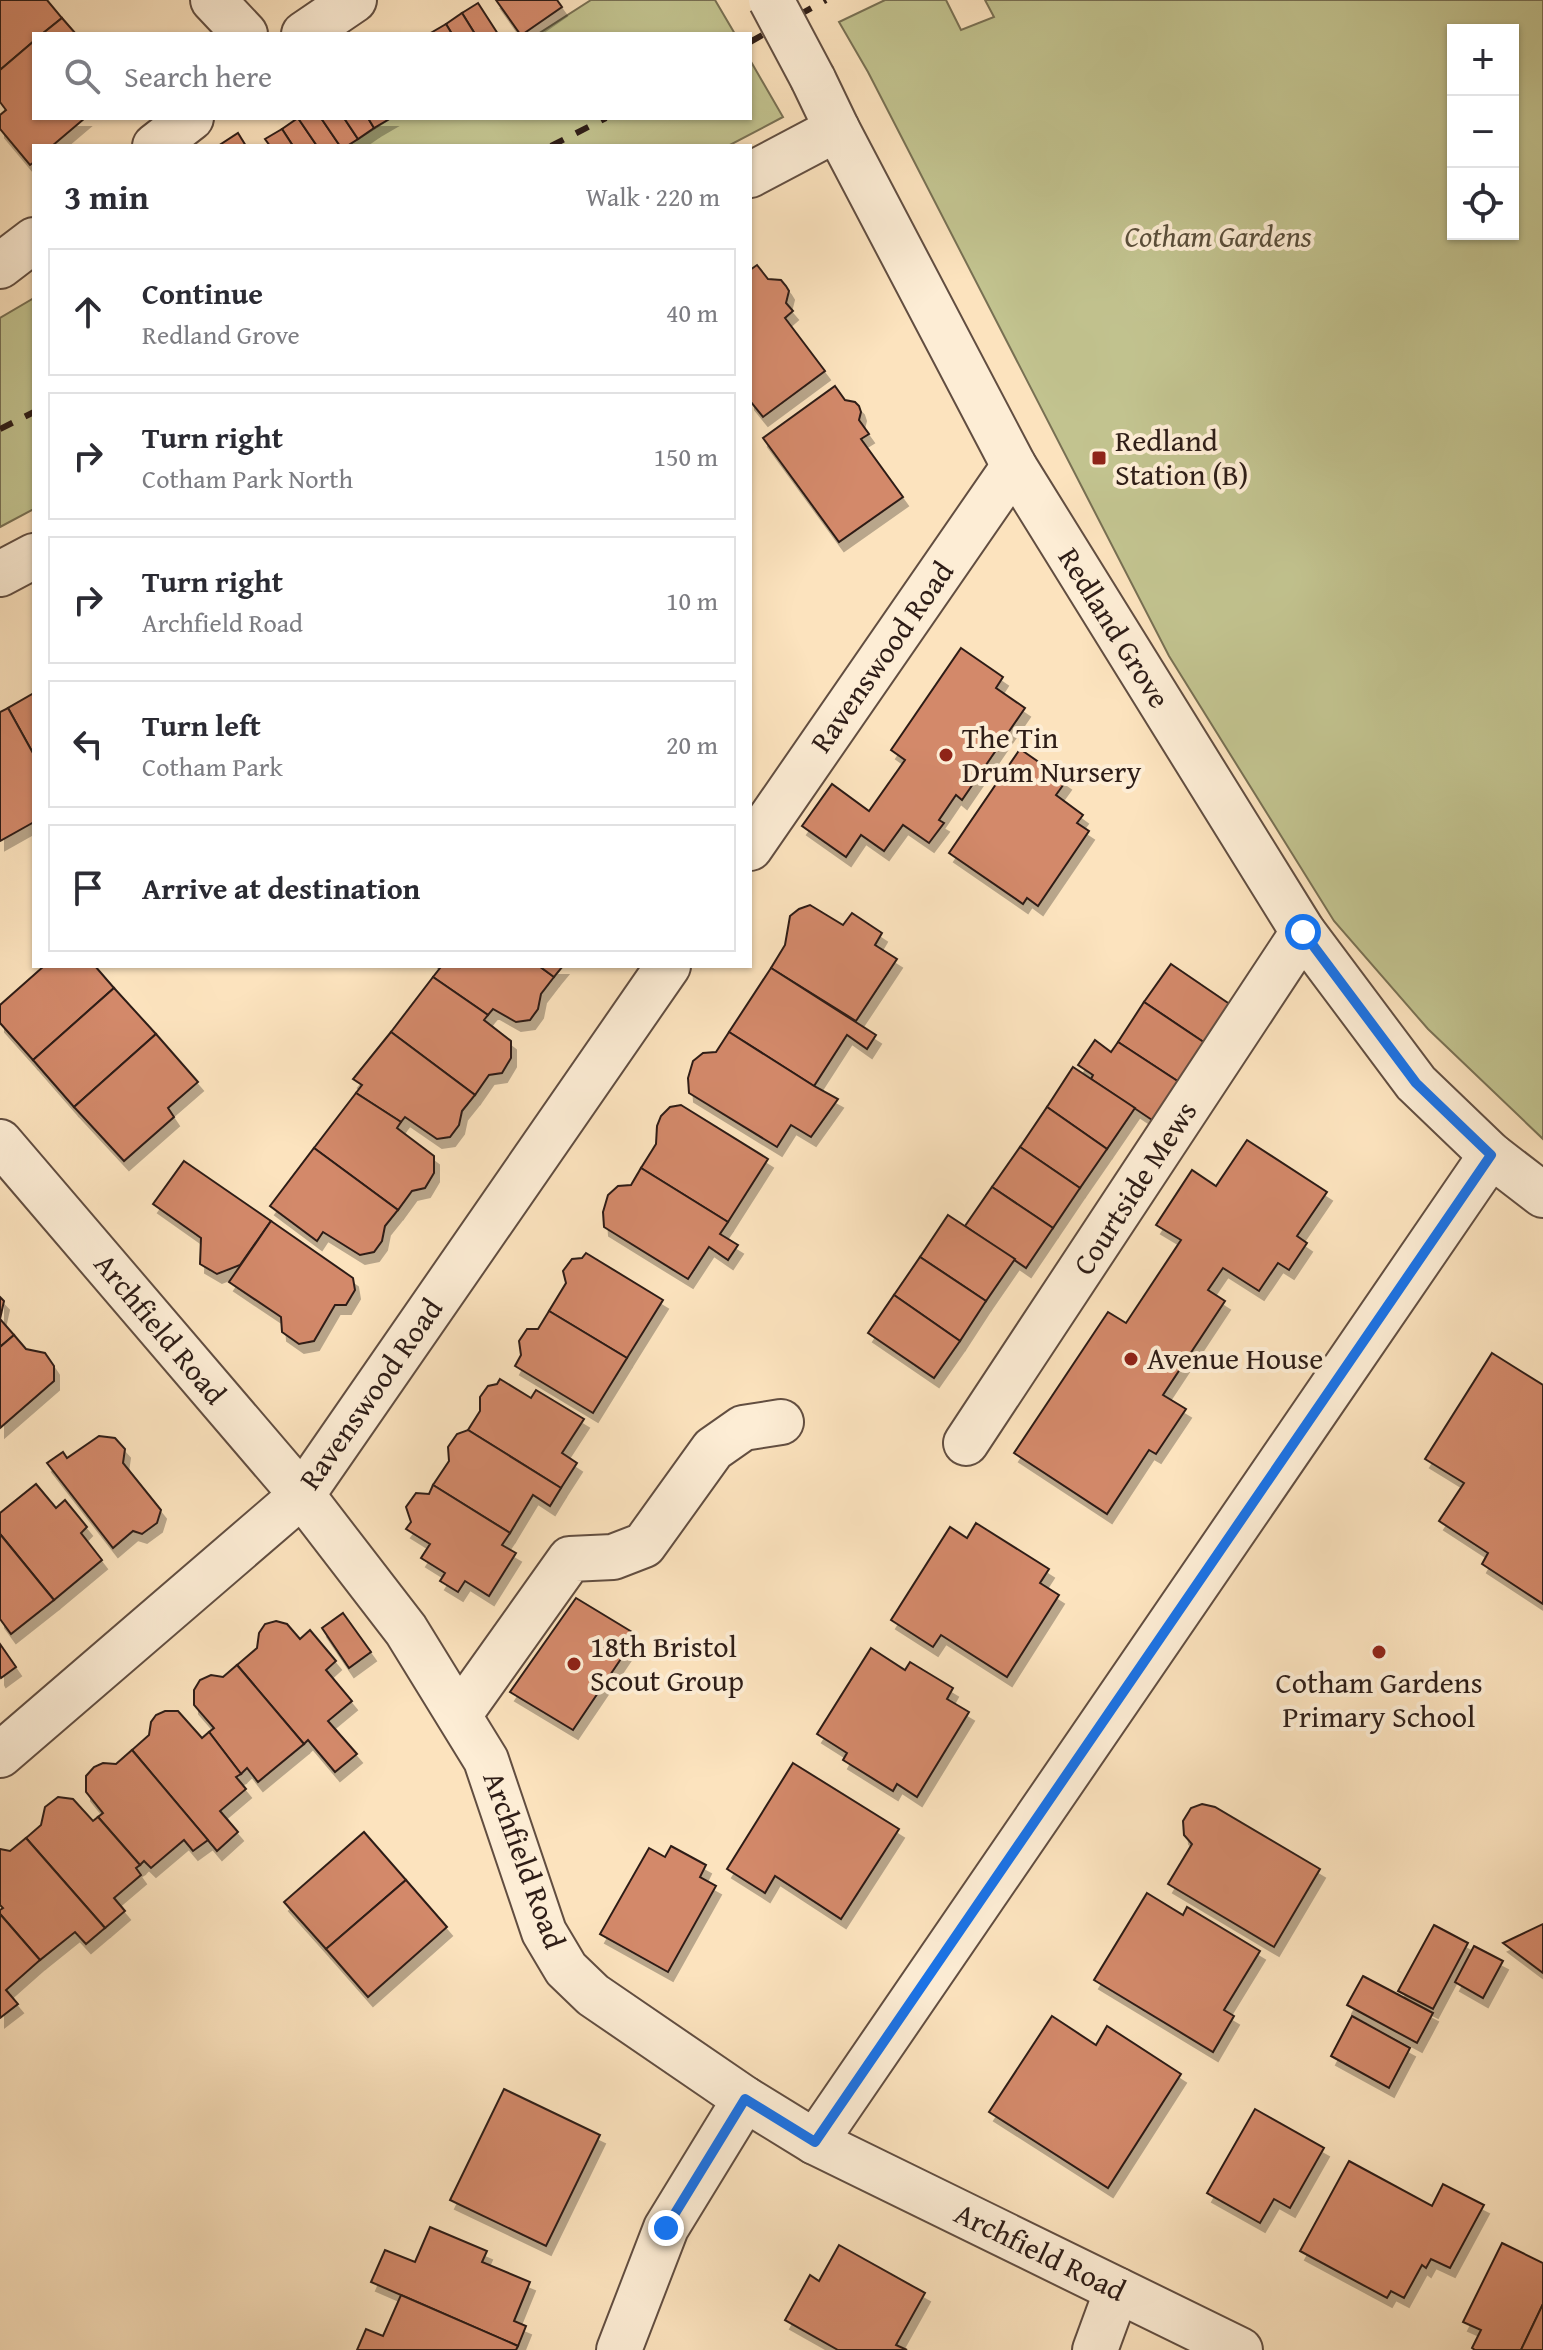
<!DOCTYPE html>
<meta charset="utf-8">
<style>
body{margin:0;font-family:"Gentium Book Plus",serif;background:#f7f7f7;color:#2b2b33}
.controls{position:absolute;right:24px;top:24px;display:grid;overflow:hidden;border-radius:0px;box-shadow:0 2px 6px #0004}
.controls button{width:72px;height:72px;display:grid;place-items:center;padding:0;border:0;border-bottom:2px solid #e1e1e2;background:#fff;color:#2b2b33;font:40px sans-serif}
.stop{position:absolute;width:24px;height:24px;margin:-18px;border:6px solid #1a73e8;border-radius:50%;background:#fff}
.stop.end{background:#1a73e8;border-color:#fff;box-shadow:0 2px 8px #0008}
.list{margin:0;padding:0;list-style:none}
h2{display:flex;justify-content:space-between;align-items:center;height:104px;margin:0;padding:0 32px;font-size:34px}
h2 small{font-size:26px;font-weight:400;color:#7c7c81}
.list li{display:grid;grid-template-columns:52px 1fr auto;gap:24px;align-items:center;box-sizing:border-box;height:128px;margin:0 16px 16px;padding:0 16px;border:2px solid #e1e1e2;border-radius:0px}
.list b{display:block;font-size:30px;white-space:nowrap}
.list p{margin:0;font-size:26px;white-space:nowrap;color:#7c7c81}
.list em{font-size:26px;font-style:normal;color:#7c7c81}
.icon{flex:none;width:44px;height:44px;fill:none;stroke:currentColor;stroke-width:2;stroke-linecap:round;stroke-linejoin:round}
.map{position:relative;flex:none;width:1543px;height:2350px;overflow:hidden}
.search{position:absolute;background:#fff;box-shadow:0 2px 6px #0004;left:32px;top:32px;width:720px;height:88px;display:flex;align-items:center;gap:20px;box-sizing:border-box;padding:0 28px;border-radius:0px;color:#7c7c81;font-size:30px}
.panel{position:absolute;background:#fff;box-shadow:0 2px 6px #0004;left:32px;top:144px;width:720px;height:824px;border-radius:0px}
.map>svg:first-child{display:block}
</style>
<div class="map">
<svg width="1543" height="2350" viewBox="0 0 1543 2350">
<defs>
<filter id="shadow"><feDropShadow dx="5" dy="9" stdDeviation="0" flood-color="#0004"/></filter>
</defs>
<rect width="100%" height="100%" fill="#fce3be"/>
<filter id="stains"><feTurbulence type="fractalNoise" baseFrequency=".0025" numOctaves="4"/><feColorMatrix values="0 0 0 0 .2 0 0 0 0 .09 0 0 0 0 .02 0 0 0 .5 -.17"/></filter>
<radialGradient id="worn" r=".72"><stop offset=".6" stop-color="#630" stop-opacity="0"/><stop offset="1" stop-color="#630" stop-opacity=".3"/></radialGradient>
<!-- green -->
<g fill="#c2c38f" stroke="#787053" stroke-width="2" fill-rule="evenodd">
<polygon points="591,0 715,0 735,34 538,34"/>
<path d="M885,0h61l15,30 33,-13 -9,-17h558v1139l-115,-110 -94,-108 -165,-265 -301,-584 -29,-50zM1453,30h60v204h-60z"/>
<polygon points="750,60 783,117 728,146 347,146 391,118 750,118"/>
<polygon points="34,298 34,509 0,527 0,318"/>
</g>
<!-- building -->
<g fill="#d3896b" stroke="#2e1d17" stroke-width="2" filter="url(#shadow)">
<polygon points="0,0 47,0 62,18 42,34 34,34 34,41 0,70"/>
<polygon points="496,0 557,0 562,7 523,34 520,34"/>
<polygon points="478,3 498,34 475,34 462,13"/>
<polygon points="462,13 475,34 452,34 446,24"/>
<polygon points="62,18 76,34 42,34"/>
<polygon points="446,24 452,34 429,34"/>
<polygon points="34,41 34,118 85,118 52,146 34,146 34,162 30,165 0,129 0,115 6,110 0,102 0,70"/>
<polygon points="298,118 317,146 293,146 282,129"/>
<polygon points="298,118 321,118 340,146 317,146"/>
<polygon points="321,118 344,118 358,139 347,146 340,146"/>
<polygon points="344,118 368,118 374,128 358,139"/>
<polygon points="368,118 391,118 374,128"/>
<polygon points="282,129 293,146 270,146 265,139"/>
<polygon points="238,133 246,146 218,146"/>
<polygon points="757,265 768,279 781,280 786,286 789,291 786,303 793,311 785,318 825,371 763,417 750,401 750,270"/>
<polygon points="835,386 845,400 855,402 859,406 861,412 859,420 869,434 861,439 903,497 839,542 763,438"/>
<polygon points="961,648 1003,677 996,688 1025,708 962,800 956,795 939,820 944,823 929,843 903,825 884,851 861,835 846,857 802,826 832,784 869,811 905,760 891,750"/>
<polygon points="34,693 34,755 8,708"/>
<polygon points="8,708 34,755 34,822 0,841 0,712"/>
<polygon points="1020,749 1066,781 1056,795 1083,815 1077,823 1089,831 1038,906 1027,898 1023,904 949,853"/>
<polygon points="810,905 843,925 852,913 882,933 875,945 897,959 856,1021 771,968 785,945 790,916 799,909"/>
<polygon points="1171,964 1231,1005 1205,1043 1144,1002"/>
<polygon points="44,966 95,966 114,988 33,1060 0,1023 0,1005"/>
<polygon points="434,966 539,966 554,977 541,994 538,1009 530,1020 516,1022 493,1009 488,1015 433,977 440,968"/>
<polygon points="539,966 563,966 554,977"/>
<polygon points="771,968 876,1035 867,1049 847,1035 814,1086 729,1032"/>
<polygon points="433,977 488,1015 484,1020 511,1041 511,1058 502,1073 489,1075 475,1095 391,1032"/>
<polygon points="114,988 156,1034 74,1107 33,1060"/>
<polygon points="1144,1002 1205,1043 1179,1082 1118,1042"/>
<polygon points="391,1032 475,1095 462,1111 459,1125 450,1137 437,1139 405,1117 401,1122 356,1093 362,1085 353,1079"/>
<polygon points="729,1032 814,1086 838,1099 811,1137 791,1125 777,1147 689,1093 688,1078 693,1061 703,1053 716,1052"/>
<polygon points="156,1034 198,1082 168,1108 174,1117 124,1161 74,1107"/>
<polygon points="1095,1040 1111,1052 1118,1042 1179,1082 1152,1120 1091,1079 1093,1075 1078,1065"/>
<polygon points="1073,1067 1135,1108 1107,1149 1047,1107"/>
<polygon points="356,1093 401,1122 397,1128 434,1156 434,1173 425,1188 412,1191 398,1210 314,1148"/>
<polygon points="681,1105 768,1159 728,1222 641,1168 656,1144 657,1126 661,1116 670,1107"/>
<polygon points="1047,1107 1107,1149 1080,1188 1020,1147"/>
<polygon points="1247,1140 1327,1192 1297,1236 1307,1243 1289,1270 1278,1263 1259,1291 1223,1268 1208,1290 1225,1301 1163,1395 1186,1409 1156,1454 1149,1450 1107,1514 1014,1453 1108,1312 1126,1323 1181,1240 1156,1225 1192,1170 1216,1186"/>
<polygon points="1020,1147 1080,1188 1053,1228 992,1187"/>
<polygon points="314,1148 398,1210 385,1226 382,1241 374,1252 360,1255 323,1232 317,1241 270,1206"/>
<polygon points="184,1161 271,1221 240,1265 217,1274 200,1264 201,1238 153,1204"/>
<polygon points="641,1168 728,1222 720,1234 738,1245 728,1260 709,1247 688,1279 604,1227 603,1212 608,1195 618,1186 631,1185"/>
<polygon points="992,1187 1053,1228 1026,1268 965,1226"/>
<polygon points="948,1215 1015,1259 986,1301 920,1257"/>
<polygon points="271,1221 353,1278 355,1290 346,1305 335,1305 314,1341 299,1344 282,1332 281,1317 229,1282"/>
<polygon points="586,1253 663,1300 627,1358 549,1311 566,1283 563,1271 572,1259 582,1258"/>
<polygon points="920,1257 986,1301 960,1341 894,1295"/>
<polygon points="894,1295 960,1341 934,1378 868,1333"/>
<polygon points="0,1297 4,1301 0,1319 14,1335 0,1347"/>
<polygon points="549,1311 627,1358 593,1413 515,1366 521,1355 519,1341 527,1329 538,1329"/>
<polygon points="14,1335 26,1349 45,1353 54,1366 54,1381 0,1428 0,1347"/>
<polygon points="1492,1353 1543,1385 1543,1604 1482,1564 1488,1553 1439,1521 1464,1483 1425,1459"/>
<polygon points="500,1379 531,1398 536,1390 584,1419 562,1453 577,1463 561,1488 468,1430 480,1411 480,1397 488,1386 497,1384"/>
<polygon points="468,1430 561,1488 550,1506 533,1495 510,1533 433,1485 449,1461 448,1447 457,1434"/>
<polygon points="99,1436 115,1438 125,1449 123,1463 161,1510 157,1523 142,1534 133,1531 113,1548 47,1463 63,1452 67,1458"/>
<polygon points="36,1484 56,1508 65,1500 87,1527 81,1533 102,1560 54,1600 0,1534 0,1513"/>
<polygon points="433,1485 510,1533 502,1545 516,1553 489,1596 465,1581 458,1592 440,1581 445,1573 421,1558 430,1544 406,1529 411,1522 406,1507 416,1493 429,1494"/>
<polygon points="976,1523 1049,1569 1040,1583 1059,1595 1007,1677 941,1635 933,1647 891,1620 950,1527 967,1538"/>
<polygon points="0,1534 54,1600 11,1634 0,1619"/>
<polygon points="576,1598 637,1635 573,1730 510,1692"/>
<polygon points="343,1613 371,1652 349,1668 322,1628"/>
<polygon points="276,1621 287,1624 300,1639 310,1630 336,1661 326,1670 352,1701 328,1721 357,1754 335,1772 308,1740 304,1744 237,1665 257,1648 259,1633 265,1624"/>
<polygon points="0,1644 16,1667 1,1678 0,1676"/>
<polygon points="871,1648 905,1670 910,1662 953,1688 947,1699 969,1712 917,1797 897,1784 893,1791 843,1760 847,1753 817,1734"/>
<polygon points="237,1665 304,1744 258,1782 247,1768 241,1774 209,1732 214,1728 194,1705 194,1690 200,1680 211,1675 223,1677"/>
<polygon points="165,1711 178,1711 202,1738 209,1732 241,1774 236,1777 246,1789 220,1811 238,1832 217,1851 132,1750 149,1735 151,1722 156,1715"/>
<polygon points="132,1750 208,1840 193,1851 184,1840 151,1868 144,1861 140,1865 98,1817 103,1813 86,1792 86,1776 94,1767 103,1763 116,1764"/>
<polygon points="793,1763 899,1829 841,1919 775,1876 765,1893 727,1869"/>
<polygon points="58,1797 73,1799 93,1821 98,1817 140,1865 136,1868 141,1875 114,1898 125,1911 105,1928 26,1838 41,1825 45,1807"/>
<polygon points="1202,1804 1215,1807 1320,1869 1274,1947 1168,1884 1192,1844 1184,1835 1183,1821 1191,1808"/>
<polygon points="364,1832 406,1880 326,1949 284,1902"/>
<polygon points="26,1838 105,1928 86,1944 75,1932 40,1960 0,1914 0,1910 3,1908 0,1905 0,1849 10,1851"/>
<polygon points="671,1846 706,1865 700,1877 716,1886 668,1972 600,1934 649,1848 665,1857"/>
<polygon points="406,1880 447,1927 368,1997 326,1949"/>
<polygon points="1147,1893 1183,1915 1187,1907 1260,1951 1224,2010 1234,2016 1213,2052 1094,1980"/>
<polygon points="0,1914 40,1960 6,1990 18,2004 0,2018"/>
<polygon points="1543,1924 1543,1973 1503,1943"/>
<polygon points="1434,1925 1468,1943 1433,2009 1398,1991"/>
<polygon points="1474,1946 1503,1961 1483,1998 1455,1982"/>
<polygon points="1363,1976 1433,2013 1417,2043 1347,2005"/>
<polygon points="1052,2016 1096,2045 1107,2026 1181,2074 1108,2188 989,2112"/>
<polygon points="1352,2016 1410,2048 1389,2088 1331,2056"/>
<polygon points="504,2089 600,2135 546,2246 450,2200"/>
<polygon points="1255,2109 1324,2148 1290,2208 1274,2199 1260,2223 1207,2193"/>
<polygon points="1349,2161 1432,2206 1443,2184 1484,2205 1450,2268 1431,2259 1426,2268 1422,2265 1404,2298 1391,2291 1387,2298 1300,2251"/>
<polygon points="430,2227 487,2251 482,2262 530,2282 514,2321 526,2326 518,2346 371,2282 385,2250 415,2262"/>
<polygon points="1502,2243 1543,2263 1543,2304 1521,2350 1475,2350 1472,2348 1481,2330 1463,2322"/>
<polygon points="839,2245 925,2293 896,2345 907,2350 838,2350 785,2320 810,2275 819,2281"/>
<polygon points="401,2295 518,2346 516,2350 357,2350 366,2329 383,2336"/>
<polygon points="1543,2304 1543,2350 1521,2350"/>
</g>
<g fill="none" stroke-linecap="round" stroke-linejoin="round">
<defs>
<g id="minor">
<polyline points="213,0 245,34"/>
<polyline points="304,34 354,0"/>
<polyline points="813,79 837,129 1014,466 1303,932 1416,1083 1491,1155 1543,1195"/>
<polyline points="155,146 191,118"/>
<polyline points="750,175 837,129"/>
<polyline points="0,266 34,240"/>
<polyline points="0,574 34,556"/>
<polyline points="750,848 1014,466"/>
<polyline points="0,1142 302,1495 406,1630 486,1760 544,1932 566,1969 593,1995 745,2099 815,2142 1240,2350"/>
<polyline points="966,1443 1303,932"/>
<polyline points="459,1715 570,1559 613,1557 644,1545 713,1449 743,1428 781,1422"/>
<polyline points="0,1755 302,1495 668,966"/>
<polyline points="815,2142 1491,1155"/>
<polyline points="619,2350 666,2228 745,2099"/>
<polyline points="1095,2350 1117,2290"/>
</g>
</defs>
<!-- minor casing -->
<use href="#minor" stroke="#624e41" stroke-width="48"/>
<!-- minor -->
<use href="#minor" stroke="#fdedd5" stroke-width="44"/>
<!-- rail -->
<g stroke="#2e1d17" stroke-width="6" stroke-dasharray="14 14" stroke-linecap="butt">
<polyline points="750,42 826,0"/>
<polyline points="551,146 606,118"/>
<polyline points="0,429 34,412"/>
</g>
<defs>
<polyline id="minor-bridge" points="771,0 813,79"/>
</defs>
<!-- minor-bridge casing -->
<use href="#minor-bridge" stroke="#624e41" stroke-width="48" stroke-linecap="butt"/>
<!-- minor-bridge -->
<use href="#minor-bridge" stroke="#fdedd5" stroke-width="44"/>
</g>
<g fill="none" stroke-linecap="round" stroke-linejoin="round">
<!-- route -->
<polyline stroke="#1a73e8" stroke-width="10" points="666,2228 745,2099 815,2142 1491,1155 1416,1083 1303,932"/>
</g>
<!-- markers -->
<g fill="#8f2418" stroke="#fdedd5" stroke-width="3">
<rect x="1091" y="450" width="16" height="16" rx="4"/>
<circle cx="946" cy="755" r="8"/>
<circle cx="1131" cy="1359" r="8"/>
<circle cx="1379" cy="1652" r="8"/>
<circle cx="574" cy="1664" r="8"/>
</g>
<g text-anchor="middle" stroke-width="8" stroke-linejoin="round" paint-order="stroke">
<!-- park labels -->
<g font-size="30" font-style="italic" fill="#5a4f3b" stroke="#fdedd5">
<text x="1218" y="247">Cotham Gardens</text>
</g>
<!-- poi labels -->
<g font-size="30" fill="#2e1d17" stroke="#fdedd5" text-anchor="start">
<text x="1115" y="451">Redland<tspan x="1115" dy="34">Station (B)</tspan></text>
<text x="962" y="748">The Tin<tspan x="962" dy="34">Drum Nursery</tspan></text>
<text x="1147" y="1369">Avenue House</text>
<text x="590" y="1657">18th Bristol<tspan x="590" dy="34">Scout Group</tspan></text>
<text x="1379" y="1693" text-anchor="middle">Cotham Gardens<tspan x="1379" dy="34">Primary School</tspan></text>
</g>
<!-- street labels -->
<g font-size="30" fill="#2e1d17" stroke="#fdedd5">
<text transform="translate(1114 628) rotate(58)" y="10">Redland Grove</text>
<text transform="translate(882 657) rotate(-55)" y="10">Ravenswood Road</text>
<text transform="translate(1135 1188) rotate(-57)" y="10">Courtside Mews</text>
<text transform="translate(160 1329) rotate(50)" y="10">Archfield Road</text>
<text transform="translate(371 1394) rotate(-55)" y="10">Ravenswood Road</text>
<text transform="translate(524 1860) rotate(70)" y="10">Archfield Road</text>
<text transform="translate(1040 2252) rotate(26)" y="10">Archfield Road</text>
</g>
</g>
<rect width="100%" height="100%" filter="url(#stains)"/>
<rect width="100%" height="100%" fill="url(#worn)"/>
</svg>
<div class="controls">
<button>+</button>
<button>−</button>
<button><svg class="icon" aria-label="locate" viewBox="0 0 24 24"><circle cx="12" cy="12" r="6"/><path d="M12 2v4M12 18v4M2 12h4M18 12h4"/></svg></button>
</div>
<div class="stop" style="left:1303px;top:932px"></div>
<div class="stop end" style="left:666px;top:2228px"></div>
<div class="search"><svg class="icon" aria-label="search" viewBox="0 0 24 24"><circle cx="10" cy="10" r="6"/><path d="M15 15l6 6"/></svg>Search here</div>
<section class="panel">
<h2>3 min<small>Walk · 220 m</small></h2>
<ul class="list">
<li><svg class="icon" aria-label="ahead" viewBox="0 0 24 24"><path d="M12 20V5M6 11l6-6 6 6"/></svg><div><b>Continue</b><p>Redland Grove</p></div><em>40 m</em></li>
<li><svg class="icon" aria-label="right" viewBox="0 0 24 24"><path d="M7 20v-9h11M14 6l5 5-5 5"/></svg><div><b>Turn right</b><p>Cotham Park North</p></div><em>150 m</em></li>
<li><svg class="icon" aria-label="right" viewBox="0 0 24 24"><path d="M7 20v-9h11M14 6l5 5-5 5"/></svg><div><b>Turn right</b><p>Archfield Road</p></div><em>10 m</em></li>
<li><svg class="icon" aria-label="left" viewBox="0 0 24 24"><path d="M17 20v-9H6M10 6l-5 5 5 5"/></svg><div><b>Turn left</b><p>Cotham Park</p></div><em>20 m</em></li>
<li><svg class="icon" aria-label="arrive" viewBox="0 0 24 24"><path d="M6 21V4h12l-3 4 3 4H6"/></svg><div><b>Arrive at destination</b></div></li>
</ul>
</section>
</div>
